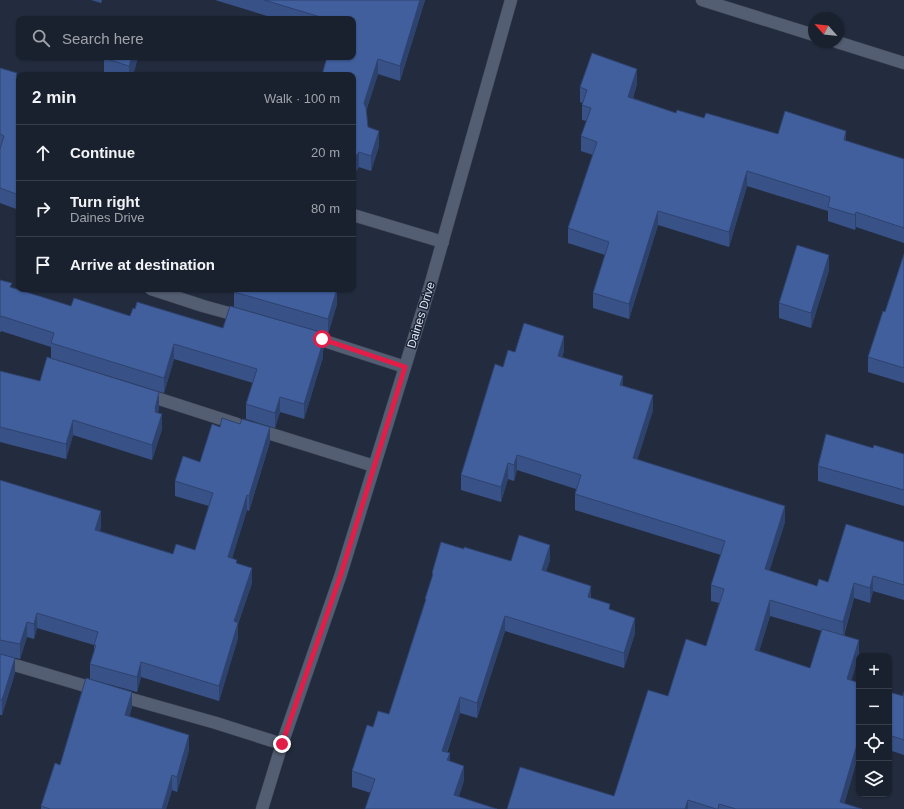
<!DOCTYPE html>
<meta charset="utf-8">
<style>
body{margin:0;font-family:Helvetica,sans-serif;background:#272e3a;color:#f1f3f6}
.controls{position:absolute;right:12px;bottom:12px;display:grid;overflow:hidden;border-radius:8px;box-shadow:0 1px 3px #0004}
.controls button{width:36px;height:36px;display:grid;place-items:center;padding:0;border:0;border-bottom:1px solid #383e4a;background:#1a212e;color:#f1f3f6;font:20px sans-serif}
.compass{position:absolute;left:808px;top:12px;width:36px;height:36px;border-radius:50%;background:#1a212e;box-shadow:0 1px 3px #0004;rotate:297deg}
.stop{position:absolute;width:12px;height:12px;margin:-9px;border:3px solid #e11d48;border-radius:50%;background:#fff}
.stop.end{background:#e11d48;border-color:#fff;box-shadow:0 1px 4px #0008}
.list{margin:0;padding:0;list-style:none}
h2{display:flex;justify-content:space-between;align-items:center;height:52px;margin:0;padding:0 16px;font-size:17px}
h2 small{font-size:13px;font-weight:400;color:#9fa3aa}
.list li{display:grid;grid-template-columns:26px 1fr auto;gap:12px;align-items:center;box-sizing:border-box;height:56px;padding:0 16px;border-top:1px solid #383e4a}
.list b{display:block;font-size:15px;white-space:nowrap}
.list p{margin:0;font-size:13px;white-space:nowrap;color:#9fa3aa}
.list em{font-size:13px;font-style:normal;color:#9fa3aa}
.icon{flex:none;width:22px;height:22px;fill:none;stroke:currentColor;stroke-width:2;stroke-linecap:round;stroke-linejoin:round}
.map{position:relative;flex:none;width:904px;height:809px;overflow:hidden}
.search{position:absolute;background:#1a212e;box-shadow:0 1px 3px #0004;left:16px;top:16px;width:340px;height:44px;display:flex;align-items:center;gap:10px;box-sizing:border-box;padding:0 14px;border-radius:8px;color:#9fa3aa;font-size:15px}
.panel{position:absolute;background:#1a212e;box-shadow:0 1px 3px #0004;left:16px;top:72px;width:340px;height:220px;border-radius:8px}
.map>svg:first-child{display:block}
</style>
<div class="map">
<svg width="904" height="809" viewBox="0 0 904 809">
<rect width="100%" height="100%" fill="#232c3e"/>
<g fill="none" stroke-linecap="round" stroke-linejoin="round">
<defs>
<g id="service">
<polyline points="353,215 443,242"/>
<polyline points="151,289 203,306 243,317"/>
<polyline points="309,336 405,367"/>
<polyline points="144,394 237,424"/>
<polyline points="255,429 374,466"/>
<polyline points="0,662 18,666 99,690"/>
<polyline points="117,695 216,723 282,744"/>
</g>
<polyline id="minor" points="262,809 282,744 341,574 430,286 511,0"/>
<g id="tertiary">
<polyline points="702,0 814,35"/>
<polyline points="837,42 904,63"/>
</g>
</defs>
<!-- service casing -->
<use href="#service" stroke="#434a5a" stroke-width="13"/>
<!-- minor casing -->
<use href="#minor" stroke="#434a5a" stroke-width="13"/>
<!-- tertiary casing -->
<use href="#tertiary" stroke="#434a5a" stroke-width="13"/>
<!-- service -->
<use href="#service" stroke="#535e73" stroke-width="12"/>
<!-- minor -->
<use href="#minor" stroke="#535e73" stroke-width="12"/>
<!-- tertiary -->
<use href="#tertiary" stroke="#535e73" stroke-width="12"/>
</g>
<!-- wall -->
<g fill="#385287" fill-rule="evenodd">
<polygon points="91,0 102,0 101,3"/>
<polygon points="215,0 425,0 400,81 378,74 366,111 368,127 379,146 371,171 359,167 353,175 353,19 277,19"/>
<polygon points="138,57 133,75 104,75 104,58"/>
<polygon points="0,68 19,77 19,210 0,203"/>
<polygon points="637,84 633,98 676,113 704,118 778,134 846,141 904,159 904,243 856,227 855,230 828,221 828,211 747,186 729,247 658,225 629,319 593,308 593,293 605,255 568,243 568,228 593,155 581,151 581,136 587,121 582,120 582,105 583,103 580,102 580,87"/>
<polygon points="904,254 904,383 868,372 868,357 885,312"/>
<polygon points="829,270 811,328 779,318 779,303"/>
<polygon points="0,280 12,288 71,306 130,316 223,328 324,348 323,351 323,357 304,419 280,412 275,428 246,419 246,404 253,383 174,359 164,393 51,358 51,347 1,331 1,332 0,332"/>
<polygon points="234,292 337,304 328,334 234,307"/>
<path d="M564,351l-2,6 61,29 30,24 -16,50 148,62 -16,49 48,15 11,-4 76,-40v58l-31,-9 -3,12 -16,-5 -10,38 15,20 -8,24 8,3v74l-1,-1 -14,48 18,5h-355l107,-13 54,-100 38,-50 13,-43 -8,-2v-16l10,-30 -146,-45v-16l1,-5 -59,-19 -3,11 -6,-2 -7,23 -40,-12v-15l42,-108 12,-15zM770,616l52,15 -12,37 -51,-17z"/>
<polygon points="0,371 40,381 159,407 158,413 162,429 152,460 73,435 66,459 0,442"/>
<polygon points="270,442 249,511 247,510 232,558 237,563 252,583 238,624 238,638 219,701 141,677 137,692 90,679 90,664 94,653 94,645 37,628 34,639 27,637 20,659 7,656 15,673 2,715 0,715 0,480 101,526 100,531 173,554 195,550 209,506 175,496 175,481 200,462"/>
<polygon points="873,448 904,454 904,506 818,481 818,466"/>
<polygon points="464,549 511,561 550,560 546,571 610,610 635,633 624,668 505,631 477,718 460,713 447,753 450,761 464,781 371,793 352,787 352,771 373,727 389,714 425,602 425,599 432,579 432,573"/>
<polygon points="889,692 903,696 904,692 904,755 889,750"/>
<polygon points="132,707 129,717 189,750 177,792 172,790 166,809 41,809 41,806 60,765"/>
</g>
<!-- shaded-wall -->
<g fill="#2e426e">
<polygon points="420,0 425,0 400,81 400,66"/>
<polygon points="132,57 138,57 133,75 129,75 129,66"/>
<polygon points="378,59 378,74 364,118 364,103"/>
<polygon points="637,69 637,84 628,112 628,97"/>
<polygon points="379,131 379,146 371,171 371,156"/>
<polygon points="846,131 846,146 844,140"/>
<polygon points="359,152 359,167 353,175 353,160"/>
<polygon points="747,171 747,186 729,247 729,232"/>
<polygon points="658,211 658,225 629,319 629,304"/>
<polygon points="856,212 856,227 855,230 855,215"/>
<polygon points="829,255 829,270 811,328 811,313"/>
<polygon points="337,289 337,304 328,334 328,319"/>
<polygon points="324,333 324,348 323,351 323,357 304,419 304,404"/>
<polygon points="564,336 564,351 558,372 558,356"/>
<polygon points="174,344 174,359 164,393 164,378"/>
<polygon points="623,376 623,392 620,385"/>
<polygon points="159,392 159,407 156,420 155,409"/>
<polygon points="653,395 653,410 633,474 633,458"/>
<polygon points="280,397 280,412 275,428 275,413"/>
<polygon points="162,414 162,429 152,460 152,445"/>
<polygon points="73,420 73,435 66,459 66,444"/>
<polygon points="270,427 270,442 249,511 249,496"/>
<polygon points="517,455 517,470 514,481 514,465"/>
<polygon points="508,463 508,479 501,502 501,487"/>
<polygon points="247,495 247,510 228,572 228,557"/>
<polygon points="785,506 785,522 765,585 765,569"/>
<polygon points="101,511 101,526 95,545 95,530"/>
<polygon points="550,545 550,560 542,585 542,570"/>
<polygon points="252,568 252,583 238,624 238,638 219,701 219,686 234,621"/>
<polygon points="873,576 873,591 870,603 870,588"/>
<polygon points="854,583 854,598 843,637 843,622"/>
<polygon points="591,586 591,601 588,597"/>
<polygon points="770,600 770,616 755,665 755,650"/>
<polygon points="37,613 37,628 34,639 34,624"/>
<polygon points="505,616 505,631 477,718 477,703"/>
<polygon points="635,618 635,633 624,668 624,653"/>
<polygon points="27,622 27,637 20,659 20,644"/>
<polygon points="859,640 859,656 847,694 847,679"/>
<polygon points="15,658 15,673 2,715 2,700"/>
<polygon points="141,662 141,677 137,692 137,677"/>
<polygon points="132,692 132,707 125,730 125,715"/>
<polygon points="460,697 460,713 442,766 442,751"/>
<polygon points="189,735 189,750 177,792 177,777"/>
<polygon points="858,741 858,756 843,809 840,802"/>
<polygon points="450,753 450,769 447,760"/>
<polygon points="464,766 464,781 455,809 454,795"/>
<polygon points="172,775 172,790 166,809 162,809"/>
<polygon points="688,800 688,809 685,809"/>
</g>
<!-- building -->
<g fill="#415f9d" stroke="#2e426e">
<polygon points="264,0 420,0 400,66 378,59 364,103 366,108 368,127 379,131 371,156 359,152 353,160 353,75 322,75 327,57 353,57 353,19 327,19"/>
<polygon points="592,53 637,69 628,97 676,113 677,110 704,118 706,113 778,134 785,111 846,131 844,140 904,159 904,228 856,212 855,215 828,207 830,197 747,171 729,232 658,211 629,304 593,293 609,242 568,228 597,142 581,136 591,108 582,105 587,90 580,87"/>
<polygon points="104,57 132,57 129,66 104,58"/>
<polygon points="0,68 17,73 16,76 19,77 19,195 0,188 0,149 4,136 0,134"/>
<polygon points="797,245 829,255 811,313 779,303"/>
<polygon points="904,254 904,368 868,357 883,311 885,312"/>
<polygon points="0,280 12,283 10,287 71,306 74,298 130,316 133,308 135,309 137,302 223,328 230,306 324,333 322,341 323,342 304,404 280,397 275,413 246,404 257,369 174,344 164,378 51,343 54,333 1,316 1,317 0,317"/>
<polygon points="235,289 337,289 328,319 234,292"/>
<polygon points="524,323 564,336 558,356 623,376 620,385 653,395 633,458 785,506 765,569 817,586 819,579 828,582 846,524 904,542 904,585 873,576 870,588 854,583 843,622 770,600 755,650 810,668 822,629 859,640 847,679 859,683 859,741 858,741 840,802 862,809 736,809 719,804 718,809 716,809 688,800 685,809 507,809 520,767 614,796 648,690 668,696 686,639 706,646 724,589 711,585 725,541 575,494 581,475 517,455 514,465 508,463 501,487 461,475 495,364 503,367 508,350 515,352"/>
<polygon points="47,357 159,392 155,409 156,409 155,412 162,414 152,445 73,420 66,444 0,427 0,371 40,381"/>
<polygon points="222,418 240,424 242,419 270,427 249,496 247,495 228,557 237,560 236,563 252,568 234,621 238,623 219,686 141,662 137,677 90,664 96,645 94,645 98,632 37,613 34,624 27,622 20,644 0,640 0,480 101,511 95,530 173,554 176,544 195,550 213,493 175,481 183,456 200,462 212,424 220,427"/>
<polygon points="826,434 873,448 874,445 904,454 904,490 818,466"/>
<polygon points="519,535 550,545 542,570 591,586 588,597 610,604 609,609 635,618 624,653 505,616 477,703 460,697 442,751 450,753 447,760 464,766 454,795 497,809 365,809 375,779 352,771 367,725 373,727 378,711 389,714 426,599 425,599 433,574 432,573 441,542 464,549 464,547 511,561"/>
<polygon points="0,654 15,658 2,700 0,700"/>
<polygon points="86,678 132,692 125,715 189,735 177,777 172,775 162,809 50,809 41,806 55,763 60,765"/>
<polygon points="889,692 903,696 904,692 904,740 889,735"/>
</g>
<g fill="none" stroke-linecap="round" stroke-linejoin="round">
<!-- route -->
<polyline stroke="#e11d48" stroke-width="5" points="282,744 341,574 405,367 322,339"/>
</g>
<g text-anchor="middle" stroke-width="3" stroke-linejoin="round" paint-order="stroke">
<!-- street labels -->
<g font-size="12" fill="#dfe5f1" stroke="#192234">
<text transform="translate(421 315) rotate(-73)" y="4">Daines Drive</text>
</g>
</g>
</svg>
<div class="controls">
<button>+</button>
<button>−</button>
<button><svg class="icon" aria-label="locate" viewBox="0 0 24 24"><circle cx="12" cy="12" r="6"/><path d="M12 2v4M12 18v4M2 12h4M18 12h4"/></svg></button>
<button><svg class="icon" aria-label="layers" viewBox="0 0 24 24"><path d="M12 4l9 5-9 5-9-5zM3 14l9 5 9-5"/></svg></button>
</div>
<svg class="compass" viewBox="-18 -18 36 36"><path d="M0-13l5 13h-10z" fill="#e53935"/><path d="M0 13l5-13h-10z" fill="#9fa3aa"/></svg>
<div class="stop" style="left:322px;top:339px"></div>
<div class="stop end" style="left:282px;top:744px"></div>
<div class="search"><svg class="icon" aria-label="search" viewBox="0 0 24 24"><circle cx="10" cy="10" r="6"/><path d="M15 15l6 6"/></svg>Search here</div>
<section class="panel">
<h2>2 min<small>Walk · 100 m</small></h2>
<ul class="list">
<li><svg class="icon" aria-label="ahead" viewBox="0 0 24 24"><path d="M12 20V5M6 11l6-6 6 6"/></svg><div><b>Continue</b></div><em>20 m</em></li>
<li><svg class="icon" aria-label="right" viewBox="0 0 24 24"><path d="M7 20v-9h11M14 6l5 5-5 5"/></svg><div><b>Turn right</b><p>Daines Drive</p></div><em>80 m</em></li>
<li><svg class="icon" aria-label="arrive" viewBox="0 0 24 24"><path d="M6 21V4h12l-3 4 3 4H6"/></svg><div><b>Arrive at destination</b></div></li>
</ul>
</section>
</div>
